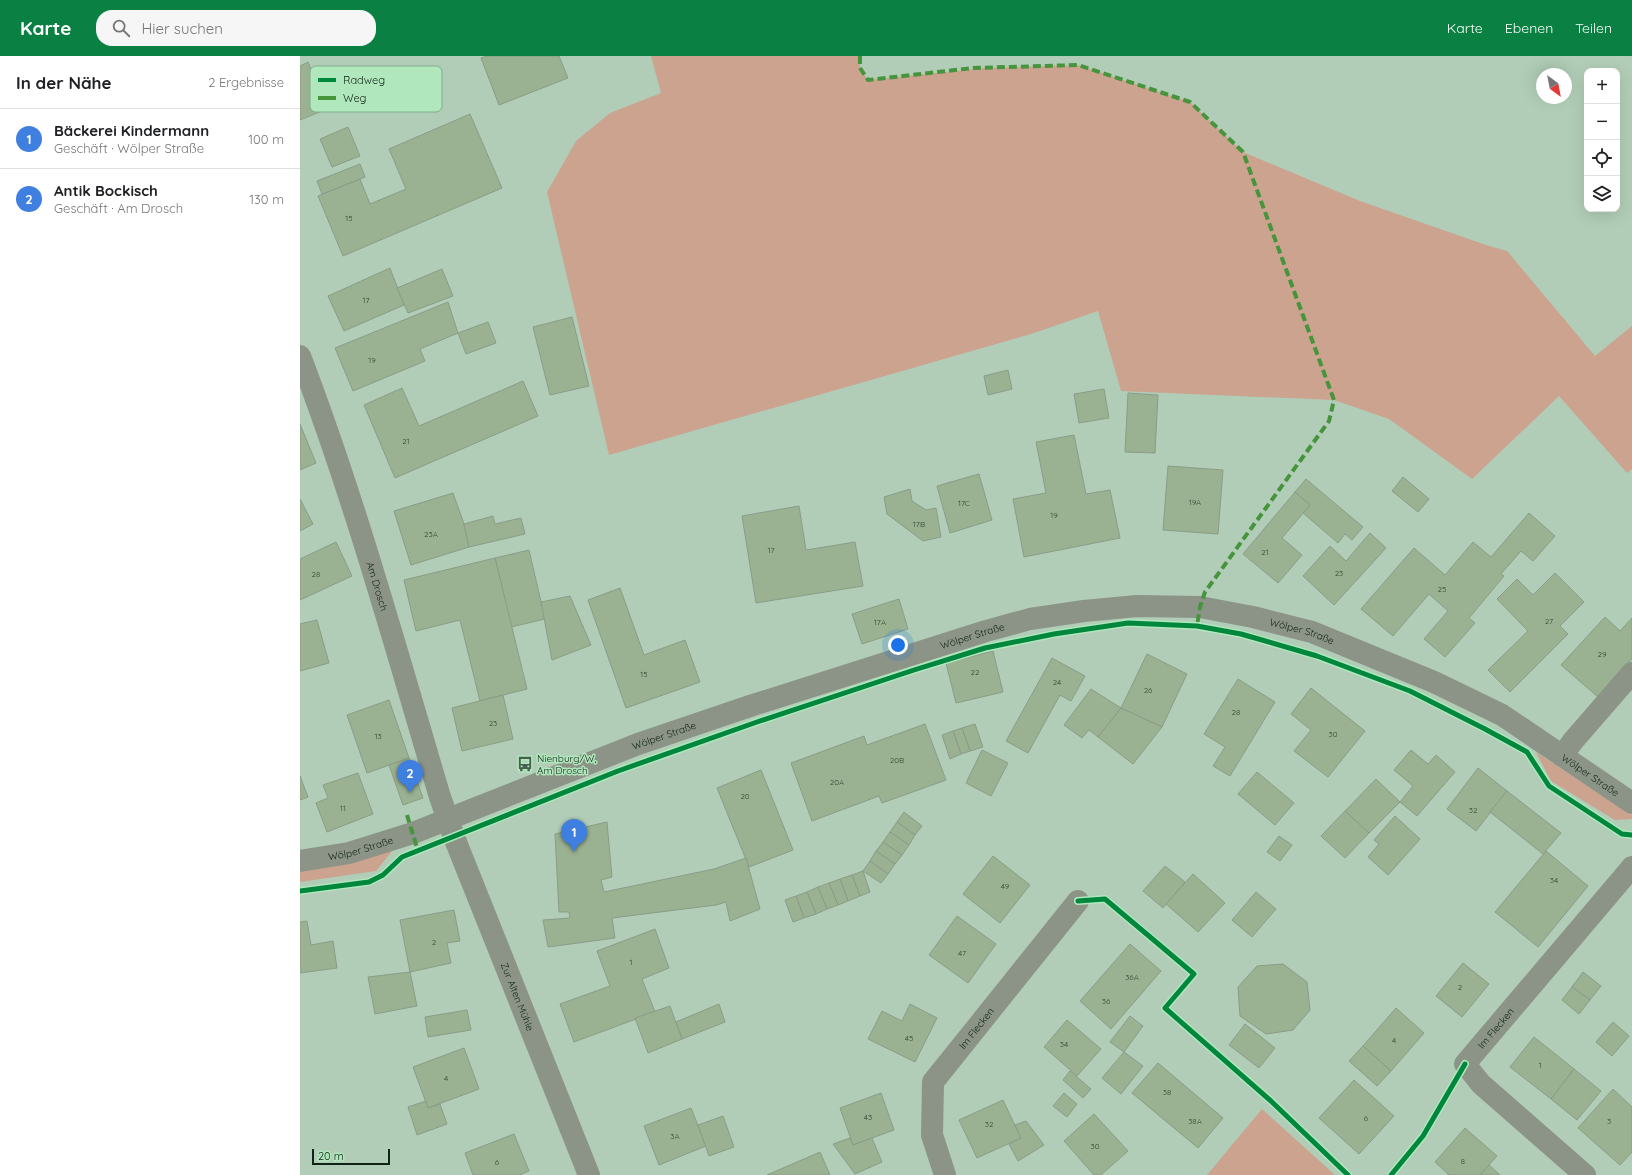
<!DOCTYPE html>
<html lang="de">
<meta charset="utf-8">
<style>
body{margin:0;font-family:Quicksand,sans-serif;background:#f6f6f6;color:#202124}
.controls{position:absolute;right:12px;top:12px;display:grid;overflow:hidden;border-radius:8px;box-shadow:0 4px 16px #0002}
.controls button{width:36px;height:36px;display:grid;place-items:center;padding:0;border:0;border-bottom:1px solid #e0e0e0;background:#fff;color:#202124;font:20px sans-serif}
.compass{position:absolute;left:1236px;top:12px;width:36px;height:36px;border-radius:50%;background:#fff;box-shadow:0 4px 16px #0002;rotate:148deg}
.scale{position:absolute;left:12px;bottom:10px;width:78px;box-sizing:border-box;padding-left:4px;border:2px solid #102516;border-top:0;font-size:11px;line-height:14px;white-space:nowrap;color:#102516;-webkit-text-stroke:3px #b1e7bc;paint-order:stroke}
.you{position:absolute;left:598px;top:589px;width:14px;height:14px;margin:-10px;border:3px solid #fff;border-radius:50%;background:#1a73e8;box-shadow:0 0 0 6px #1a73e833}
.badge{display:grid;place-items:center;width:26px;height:26px;border-radius:50%;background:#0b8043;color:#fff;font-size:13px;font-weight:700}
.pin{position:absolute;translate:-50% -33px;filter:drop-shadow(0 1px 2px #0008)}
.pin::after{content:'';position:absolute;top:21px;width:14px;height:12px;background:inherit;clip-path:polygon(0 0,100% 0,50% 100%)}
.list{margin:0;padding:0;list-style:none}
h2{display:flex;justify-content:space-between;align-items:center;height:52px;margin:0;padding:0 16px;font-size:17px}
h2 small{font-size:13px;font-weight:400;color:#757577}
.list li{display:grid;grid-template-columns:26px 1fr auto;gap:12px;align-items:center;box-sizing:border-box;height:60px;padding:0 16px;border-top:1px solid #e0e0e0}
.list b{display:block;font-size:15px;white-space:nowrap}
.list p{margin:0;font-size:13px;white-space:nowrap;color:#757577}
.list em{font-size:13px;font-style:normal;color:#757577}
.icon{flex:none;width:22px;height:22px;fill:none;stroke:currentColor;stroke-width:2;stroke-linecap:round;stroke-linejoin:round}
.map{position:relative;flex:none;width:1332px;height:1119px;overflow:hidden}
header{display:flex;align-items:center;gap:24px;box-sizing:border-box;height:56px;padding:0 20px;background:#0b8043;color:#fff}
header strong{font-size:19px}
nav{display:flex;gap:22px;margin-inline-start:auto;font-size:14px}
.search{width:280px;height:36px;background:#f6f6f6;display:flex;align-items:center;gap:10px;box-sizing:border-box;padding:0 14px;border-radius:16px;color:#757577;font-size:15px}
main{display:flex}
aside{flex:1;background:#fff}
.map>svg:first-child{display:block}
</style>
<header>
<strong>Karte</strong>
<div class="search"><svg class="icon" aria-label="search" viewBox="0 0 24 24"><circle cx="10" cy="10" r="6"/><path d="M15 15l6 6"/></svg>Hier suchen</div>
<nav><a>Karte</a><a>Ebenen</a><a>Teilen</a></nav>
</header>
<main>
<aside>
<h2>In der Nähe<small>2 Ergebnisse</small></h2>
<ul class="list">
<li><span class="badge" style="background:#3f7fe0">1</span><div><b>Bäckerei Kindermann</b><p>Geschäft · Wölper Straße</p></div><em>100 m</em></li>
<li><span class="badge" style="background:#3f7fe0">2</span><div><b>Antik Bockisch</b><p>Geschäft · Am Drosch</p></div><em>130 m</em></li>
</ul>
</aside>
<div class="map">
<svg width="1332" height="1119" viewBox="0 0 1332 1119">
<rect width="100%" height="100%" fill="#b1cdb7"/>
<!-- green -->
<g fill="#cba38f">
<polygon points="351,0 560,0 560,12 568,24 685,12 778,9 890,46 943,96 1060,145 1186,189 1207,195 1295,300 1332,270 1332,413 1327,417 1259,340 1172,423 1089,363 1034,344 821,335 798,255 731,278 309,399 247,136 276,85 310,57 361,37"/>
<polygon points="1236,696 1332,759 1332,763 1315,764 1251,725"/>
<polygon points="93,794 76,815 0,826 0,813"/>
<polygon points="962,1053 1035,1119 907,1119"/>
</g>
<!-- building -->
<g fill="#9ab291" stroke="#8a9c88">
<polygon points="187,0 259,0 268,22 199,49 181,2"/>
<polygon points="8,6 27,53 0,64 0,10"/>
<polygon points="170,58 202,132 43,200 18,140 60,123 70,148 106,133 89,93"/>
<polygon points="48,71 60,100 32,111 20,83"/>
<polygon points="60,108 65,121 22,138 17,125"/>
<polygon points="90,212 104,249 44,275 28,240"/>
<polygon points="142,213 153,240 108,257 97,232"/>
<polygon points="148,246 158,277 120,293 125,305 53,335 35,292"/>
<polygon points="272,261 289,330 250,339 233,271"/>
<polygon points="188,266 196,287 166,298 158,277"/>
<polygon points="708,314 712,333 688,339 684,320"/>
<polygon points="223,325 238,360 95,422 64,349 102,332 119,370"/>
<polygon points="804,333 809,362 779,367 774,338"/>
<polygon points="828,337 858,339 855,397 825,396"/>
<polygon points="0,368 16,407 0,414"/>
<polygon points="774,379 786,438 810,434 820,482 724,501 713,443 746,437 736,386"/>
<polygon points="868,410 923,414 918,478 863,474"/>
<polygon points="679,418 692,464 650,477 637,430"/>
<polygon points="1103,421 1129,443 1118,456 1092,435"/>
<polygon points="1006,423 1063,471 1052,484 1045,478 1038,487 1003,457 1010,449 995,436"/>
<polygon points="610,433 612,445 626,454 636,452 641,481 623,485 587,458 584,441"/>
<polygon points="995,436 1010,449 982,482 1002,499 978,527 943,498"/>
<polygon points="153,437 164,468 169,491 111,509 94,455"/>
<polygon points="0,443 13,468 0,475"/>
<polygon points="499,450 506,494 555,486 563,530 456,547 442,460"/>
<polygon points="1229,457 1255,480 1233,505 1221,495 1201,518 1204,520 1169,562 1175,567 1145,601 1124,583 1148,555 1129,538 1093,580 1061,553 1114,492 1145,519 1173,486 1191,501"/>
<polygon points="193,460 195,468 221,462 225,478 169,491 164,468"/>
<polygon points="1070,477 1086,492 1034,549 1003,520 1030,490 1046,505"/>
<polygon points="36,486 52,520 0,544 0,503"/>
<polygon points="229,494 245,563 211,571 195,502"/>
<polygon points="195,502 227,633 180,645 160,564 116,575 104,524"/>
<polygon points="1255,517 1284,546 1260,570 1268,578 1210,636 1188,614 1228,575 1197,543 1217,523 1233,539"/>
<polygon points="320,532 344,599 385,584 400,626 326,652 288,544"/>
<polygon points="270,540 291,589 252,604 241,546"/>
<polygon points="599,543 608,573 562,588 552,558"/>
<polygon points="1305,561 1320,575 1332,562 1332,603 1298,641 1261,609"/>
<polygon points="17,564 29,607 0,615 0,568"/>
<polygon points="693,595 703,636 656,647 646,607"/>
<polygon points="847,598 887,618 862,671 821,652"/>
<polygon points="752,602 785,620 771,645 760,639 728,697 706,685"/>
<polygon points="938,623 975,646 930,720 913,710 925,691 904,678"/>
<polygon points="1011,632 1065,675 1028,721 994,695 1011,674 991,658"/>
<polygon points="791,633 821,652 798,681 789,674 782,682 764,669"/>
<polygon points="203,639 213,683 162,695 152,652"/>
<polygon points="89,644 109,702 67,717 47,659"/>
<polygon points="821,652 862,671 833,708 798,681"/>
<polygon points="625,668 646,724 582,747 579,740 512,765 491,707 564,680 567,689"/>
<polygon points="675,668 683,691 670,695 662,672"/>
<polygon points="662,672 670,695 661,698 653,675"/>
<polygon points="653,675 661,698 650,703 642,679"/>
<polygon points="682,694 708,707 691,740 666,727"/>
<polygon points="1111,694 1128,708 1136,699 1155,716 1117,760 1100,746 1113,730 1094,714"/>
<polygon points="109,702 123,742 103,749 89,709"/>
<polygon points="1178,712 1207,735 1176,775 1147,753"/>
<polygon points="461,714 493,794 449,811 417,732"/>
<polygon points="957,716 994,747 975,769 938,738"/>
<polygon points="58,717 73,758 27,776 16,747 28,742 23,729"/>
<polygon points="0,720 8,741 0,744"/>
<polygon points="1076,723 1100,746 1069,777 1045,755"/>
<polygon points="1207,735 1261,777 1243,798 1190,756"/>
<polygon points="1045,755 1069,777 1045,802 1021,780"/>
<polygon points="604,756 622,770 615,779 597,766"/>
<polygon points="1095,760 1120,783 1088,819 1068,801 1079,788 1074,784"/>
<polygon points="307,766 312,821 301,824 304,836 414,813 446,802 460,853 430,865 426,846 416,849 312,862 315,882 248,891 243,864 270,862 269,856 259,856 255,778"/>
<polygon points="597,766 615,779 609,789 590,776"/>
<polygon points="590,776 609,789 602,799 583,786"/>
<polygon points="979,780 992,789 980,805 967,796"/>
<polygon points="583,786 602,799 595,808 576,795"/>
<polygon points="576,795 595,808 588,818 570,805"/>
<polygon points="1246,795 1288,830 1238,891 1195,856"/>
<polygon points="693,800 730,829 700,867 663,838"/>
<polygon points="570,805 588,818 581,827 563,815"/>
<polygon points="865,810 885,826 863,852 843,835"/>
<polygon points="563,815 570,836 560,840 552,819"/>
<polygon points="893,818 925,847 898,876 866,848"/>
<polygon points="552,819 560,840 548,845 540,823"/>
<polygon points="540,823 548,845 538,849 529,827"/>
<polygon points="529,827 538,849 527,853 518,831"/>
<polygon points="518,831 527,853 516,858 507,836"/>
<polygon points="507,836 516,858 504,862 496,840"/>
<polygon points="956,836 976,853 952,881 932,864"/>
<polygon points="496,840 504,862 493,866 485,844"/>
<polygon points="154,854 160,885 147,887 151,907 110,916 100,864"/>
<polygon points="657,860 696,888 668,927 629,899"/>
<polygon points="7,865 11,889 33,885 37,912 0,917 0,866"/>
<polygon points="355,873 369,912 342,923 355,956 274,986 260,948 310,930 297,895"/>
<polygon points="830,888 861,915 811,973 780,945"/>
<polygon points="1163,907 1189,928 1162,961 1136,940"/>
<polygon points="983,908 1007,926 1010,954 993,974 966,978 940,960 938,931 957,910"/>
<polygon points="110,916 117,950 75,958 68,921"/>
<polygon points="1283,916 1301,930 1290,944 1272,931"/>
<polygon points="1272,931 1290,944 1279,958 1262,944"/>
<polygon points="419,948 425,966 382,983 376,966"/>
<polygon points="610,948 637,962 615,1006 568,983 582,955 602,965"/>
<polygon points="370,950 382,983 348,997 335,962"/>
<polygon points="1096,952 1124,977 1091,1015 1063,990"/>
<polygon points="167,954 171,974 128,981 125,961"/>
<polygon points="830,960 843,970 824,996 810,986"/>
<polygon points="767,964 801,993 777,1020 744,991"/>
<polygon points="1313,966 1329,980 1312,1000 1296,986"/>
<polygon points="945,968 975,992 959,1012 929,989"/>
<polygon points="1234,981 1274,1013 1251,1043 1210,1011"/>
<polygon points="1063,990 1091,1015 1077,1030 1049,1005"/>
<polygon points="164,992 179,1033 128,1052 113,1011"/>
<polygon points="824,996 843,1010 821,1038 802,1022"/>
<polygon points="858,1007 923,1062 898,1092 832,1037"/>
<polygon points="1274,1013 1301,1035 1277,1064 1251,1043"/>
<polygon points="770,1015 791,1033 783,1042 763,1024"/>
<polygon points="1054,1024 1094,1060 1059,1098 1019,1062"/>
<polygon points="1313,1033 1332,1051 1332,1096 1320,1109 1278,1072"/>
<polygon points="581,1037 594,1074 553,1089 540,1052"/>
<polygon points="764,1037 777,1048 767,1061 753,1050"/>
<polygon points="703,1044 721,1082 677,1102 659,1064"/>
<polygon points="126,1045 128,1052 140,1048 147,1068 117,1079 108,1051"/>
<polygon points="391,1052 406,1090 359,1109 344,1070"/>
<polygon points="794,1058 828,1095 801,1119 794,1119 764,1085"/>
<polygon points="423,1060 434,1091 409,1100 398,1069"/>
<polygon points="726,1065 744,1089 718,1105 709,1088 721,1082 715,1069"/>
<polygon points="1165,1072 1197,1100 1180,1119 1149,1119 1135,1106"/>
<polygon points="214,1078 229,1115 219,1119 173,1119 165,1097"/>
<polygon points="550,1082 553,1089 572,1082 582,1106 555,1118 533,1088"/>
<polygon points="520,1096 530,1119 467,1119"/>
<polygon points="1189,1109 1200,1119 1180,1119"/>
</g>
<g fill="none" stroke-linecap="round" stroke-linejoin="round">
<!-- minor -->
<g stroke="#8b9486" stroke-width="22">
<path id="s1" d="M0,300c55,144 96,293 140,441l14,40 135,338"/>
<polyline points="1262,700 1273,685 1332,617"/>
<path id="s2" d="M0,805l49,-8 64,-20 225,-89 112,-38 236,-75 44,-12 54,-8 53,-5 63,1 53,10 59,15 122,50 68,33 130,88"/>
<path id="s3" d="M645,1119l-13,-40 1,-53 145,-181"/>
<path id="s4" d="M1285,1119l-104,-91 -16,-20 167,-197"/>
</g>
<!-- quiet -->
<g stroke="#46943b" stroke-width="4" stroke-dasharray="8 4" stroke-linecap="butt">
<polyline points="560,0 560,12 568,24 673,12 778,9 890,46 943,96 1034,344 1029,365 905,536 900,551 897,570"/>
<polyline points="107,759 118,795"/>
</g>
<defs>
<g id="cycleway">
<polyline points="0,835 69,826 83,819 102,801 318,715 457,666 614,614 685,592 754,578 828,567 897,570 941,578 1017,600 1110,635 1185,673 1227,696 1249,730 1322,778 1332,779"/>
<polyline points="778,845 805,843 894,918 865,952 971,1045 1048,1119"/>
<polyline points="1091,1119 1123,1080 1165,1008"/>
</g>
</defs>
<!-- cycleway casing -->
<use href="#cycleway" stroke="#b1e7bc" stroke-width="8"/>
<!-- cycleway -->
<use href="#cycleway" stroke="#00873e" stroke-width="5"/>
</g>
<!-- icons -->
<defs>
<symbol id="bus-bare" viewBox="-9 -9 18 18"><path d="M-5-6H5V4H4V6H2V4H-2V6H-4V4H-5ZM-3.5-4V0h7V-4ZM-3.5 1.2v1.5H-2V1.2ZM2 1.2v1.5H3.5V1.2Z" fill="#48604e" stroke="#b1e7bc" stroke-width="2.5" paint-order="stroke"/></symbol>
</defs>
<g fill-rule="evenodd">
<use href="#bus-bare" x="214" y="697" width="22" height="22"/>
</g>
<g text-anchor="middle" stroke-width="3" stroke-linejoin="round" paint-order="stroke">
<!-- number labels -->
<g font-size="8" fill="#324835">
<text x="49" y="165">15</text>
<text x="66" y="247">17</text>
<text x="72" y="307">19</text>
<text x="106" y="388">21</text>
<text x="895" y="449">19A</text>
<text x="664" y="450">17C</text>
<text x="754" y="462">19</text>
<text x="619" y="471">17B</text>
<text x="131" y="481">23A</text>
<text x="471" y="497">17</text>
<text x="965" y="499">21</text>
<text x="1039" y="520">23</text>
<text x="16" y="521">28</text>
<text x="1142" y="536">25</text>
<text x="1249" y="568">27</text>
<text x="580" y="569">17A</text>
<text x="1302" y="601">29</text>
<text x="675" y="619">22</text>
<text x="344" y="621">15</text>
<text x="757" y="629">24</text>
<text x="848" y="637">26</text>
<text x="936" y="659">28</text>
<text x="193" y="670">23</text>
<text x="1033" y="681">30</text>
<text x="78" y="683">13</text>
<text x="597" y="707">20B</text>
<text x="537" y="729">20A</text>
<text x="445" y="743">20</text>
<text x="43" y="755">11</text>
<text x="1173" y="757">32</text>
<text x="1254" y="827">34</text>
<text x="705" y="833">49</text>
<text x="134" y="889">2</text>
<text x="662" y="900">47</text>
<text x="331" y="909">1</text>
<text x="832" y="924">36A</text>
<text x="1160" y="934">2</text>
<text x="806" y="948">36</text>
<text x="609" y="985">45</text>
<text x="1094" y="987">4</text>
<text x="764" y="991">34</text>
<text x="1240" y="1012">1</text>
<text x="146" y="1025">4</text>
<text x="867" y="1039">38</text>
<text x="568" y="1064">43</text>
<text x="1066" y="1065">6</text>
<text x="895" y="1068">38A</text>
<text x="1309" y="1068">3</text>
<text x="689" y="1071">32</text>
<text x="375" y="1083">3A</text>
<text x="795" y="1093">30</text>
<text x="1163" y="1108">8</text>
<text x="197" y="1109">6</text>
</g>
<!-- street labels -->
<g font-size="10" fill="#102516" stroke="#b1e7bc">
<text dy="4" stroke="none"><textPath href="#s1" startOffset="243">Am Drosch</textPath></text>
<text dy="4" stroke="none"><textPath href="#s2" startOffset="1046">Wölper Straße</textPath></text>
<text dy="4" stroke="none"><textPath href="#s2" startOffset="710">Wölper Straße</textPath></text>
<text dy="4" stroke="none"><textPath href="#s2" startOffset="386">Wölper Straße</textPath></text>
<text dy="4" stroke="none"><textPath href="#s2" startOffset="1370">Wölper Straße</textPath></text>
<text dy="4" stroke="none"><textPath href="#s2" startOffset="62">Wölper Straße</textPath></text>
<text dy="4" stroke="none"><textPath href="#s1" startOffset="677">Zur Alten Mühle</textPath></text>
<text dy="4" stroke="none"><textPath href="#s4" startOffset="211">Im Flecken</textPath></text>
<text dy="4" stroke="none"><textPath href="#s3" startOffset="164">Im Flecken</textPath></text>
</g>
<!-- poi labels -->
<g font-size="10" fill="#102516" stroke="#b1e7bc" text-anchor="start">
<text x="237" y="706">Nienburg/W,<tspan x="237" dy="12">Am Drosch</tspan></text>
</g>
</g>
<!-- legend -->
<rect x="10" y="10" width="132" height="46" rx="6" fill="#b1e7bc" stroke="#81ad8a" stroke-width="1"/>
<rect x="18" y="22" width="18" height="4" fill="#00873e"/>
<rect x="18" y="40" width="18" height="4" fill="#46943b"/>
<g font-size="11" fill="#102516">
<text x="43" y="28">Radweg</text>
<text x="43" y="46">Weg</text>
</g>
</svg>
<div class="controls">
<button>+</button>
<button>−</button>
<button><svg class="icon" aria-label="locate" viewBox="0 0 24 24"><circle cx="12" cy="12" r="6"/><path d="M12 2v4M12 18v4M2 12h4M18 12h4"/></svg></button>
<button><svg class="icon" aria-label="layers" viewBox="0 0 24 24"><path d="M12 4l9 5-9 5-9-5zM3 14l9 5 9-5"/></svg></button>
</div>
<svg class="compass" viewBox="-18 -18 36 36"><path d="M0-13l5 13h-10z" fill="#e53935"/><path d="M0 13l5-13h-10z" fill="#757577"/></svg>
<div class="scale">20 m</div>
<div class="you"></div>
<div class="pin badge" style="left:274px;top:796px;background:#3f7fe0">1</div>
<div class="pin badge" style="left:110px;top:737px;background:#3f7fe0">2</div>
</div>
</main>
